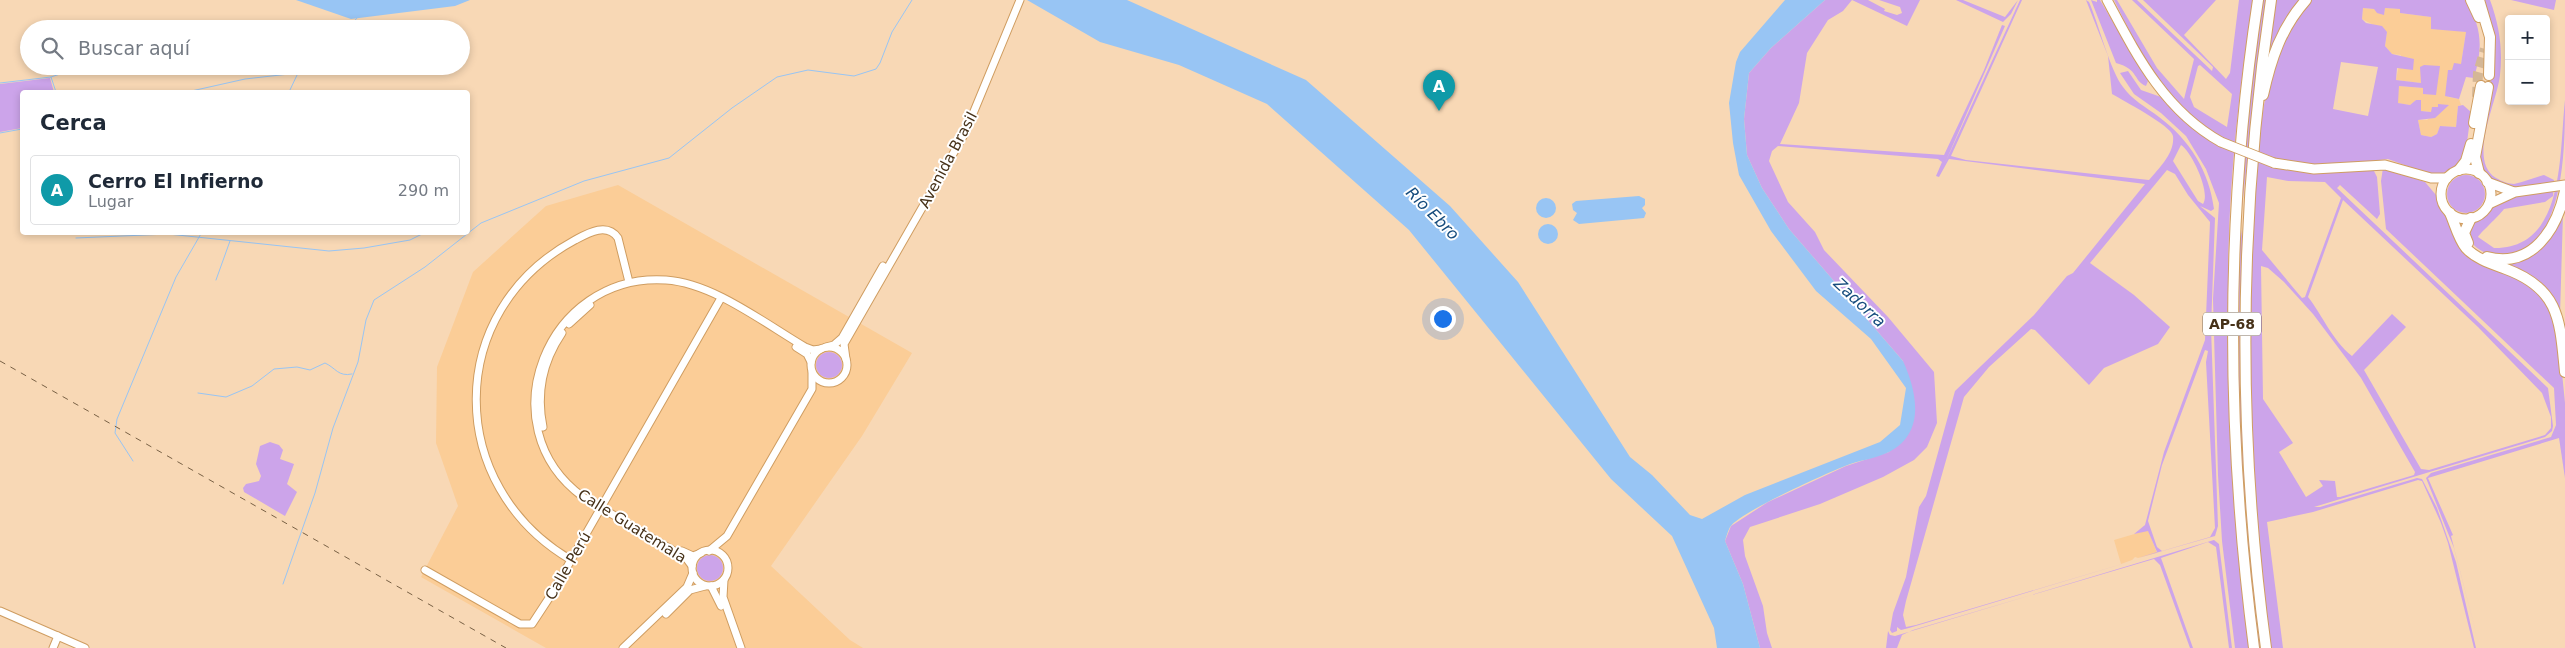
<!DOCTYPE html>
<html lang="es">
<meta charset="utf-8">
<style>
body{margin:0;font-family:"DejaVu Sans",sans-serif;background:#f2f2f3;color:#1f2937}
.controls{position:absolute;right:15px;top:15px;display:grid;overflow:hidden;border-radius:5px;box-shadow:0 2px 8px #0003}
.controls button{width:45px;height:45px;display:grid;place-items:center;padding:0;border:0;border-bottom:1px solid #e0e1e3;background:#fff;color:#1f2937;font:25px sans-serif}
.you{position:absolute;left:1442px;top:318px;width:18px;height:18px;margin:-12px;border:4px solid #fff;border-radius:50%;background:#1a73e8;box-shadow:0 0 0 8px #1a73e833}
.badge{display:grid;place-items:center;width:32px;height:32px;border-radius:50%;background:#245f96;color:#fff;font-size:16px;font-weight:700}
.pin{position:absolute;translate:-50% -41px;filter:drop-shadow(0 1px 2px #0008)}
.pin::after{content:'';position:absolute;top:26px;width:18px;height:15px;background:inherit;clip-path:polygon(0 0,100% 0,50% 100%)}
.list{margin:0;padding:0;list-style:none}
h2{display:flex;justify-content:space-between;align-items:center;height:65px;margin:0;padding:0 20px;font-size:21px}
h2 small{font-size:16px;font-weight:400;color:#747a83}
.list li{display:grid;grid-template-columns:32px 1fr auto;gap:15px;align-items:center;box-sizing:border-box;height:70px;margin:0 10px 10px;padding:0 10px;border:1px solid #e0e1e3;border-radius:5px}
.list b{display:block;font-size:19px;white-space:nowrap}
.list p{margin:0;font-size:16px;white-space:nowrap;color:#747a83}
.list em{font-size:16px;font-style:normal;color:#747a83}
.icon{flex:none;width:28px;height:28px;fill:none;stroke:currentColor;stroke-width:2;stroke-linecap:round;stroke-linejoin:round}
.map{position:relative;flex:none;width:2565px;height:648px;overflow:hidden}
.search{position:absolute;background:#fff;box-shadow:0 2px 8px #0003;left:20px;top:20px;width:450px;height:55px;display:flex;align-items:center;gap:12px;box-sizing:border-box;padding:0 18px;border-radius:28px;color:#747a83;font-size:19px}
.panel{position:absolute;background:#fff;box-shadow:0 2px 8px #0003;left:20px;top:90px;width:450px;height:145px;border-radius:5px}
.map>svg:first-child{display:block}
</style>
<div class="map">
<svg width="2565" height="648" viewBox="0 0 2565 648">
<rect width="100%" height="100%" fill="#f8d8b5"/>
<!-- built -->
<g fill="#fbcd97">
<polygon points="2363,8 2374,9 2384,14 2385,8 2401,9 2400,13 2431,17 2433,28 2466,32 2461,64 2448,97 2459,99 2461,105 2458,106 2456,127 2440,126 2437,134 2431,137 2421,135 2418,120 2427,120 2447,105 2432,112 2421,111 2421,105 2416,100 2410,105 2397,103 2399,86 2424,88 2436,95 2422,71 2421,83 2396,80 2401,55 2392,54 2385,46 2387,32 2362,19"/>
<polygon points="618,185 912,353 862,436 771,566 850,640 863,648 546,648 421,577 458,506 436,443 437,367 473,272 546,206"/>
<polygon points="2148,530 2157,553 2138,558 2135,557 2132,560 2121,564 2114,540"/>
</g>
<!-- green -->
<g fill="#cca4ea" fill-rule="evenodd">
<path d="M1825,0h43l17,9 -1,2 13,4 5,-2 -2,-6 -21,-7h41l-13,26 -55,-26 -9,11 -15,9 -21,33 -8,50 -19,41 164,11 40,-85 18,-45 3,1 -60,137 75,-163h2l-71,156 15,4 183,20c10,-12 26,-27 24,-44 -1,-10 -51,-36 -61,-42l-4,-38 -22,-56 3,2c10,23 21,68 34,85 9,13 23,20 36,30 31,23 50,54 55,92l-3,2 -11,-5 15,12 -4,110 7,198 -3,10 -77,22 19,-6 -9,-21 -14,3 11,-9 19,-73 41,-112 5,-118 -22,-27 -13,-21 -8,-4 -77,93 44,32 36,32 -12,17 -54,24 -15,17 -54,-55 -4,-1 -42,38 -25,30 -58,204 -3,14 3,12 10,-2 216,-64 -223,67 -8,2 -4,-3v4l-5,2 -2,-3 3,-17 13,-36 13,-70 7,-11 29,-105 79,-76 33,-39 6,-3 72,-89 -196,-25 -10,18 -3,-1 6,-14 -4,-3 -160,-13 -6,5 -3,10 19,41 27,30 9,18 64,67 46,55 3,51 -10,24 -13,13 -31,17 -63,27 -70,23 -7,13 2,16 18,50 4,27 5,15h-12l-17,-64 -18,-43 6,-15 37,-24 78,-36 43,-14 23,-27 -9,-64 -114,-132 -27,-41 -15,-33 -3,-36 5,-46 22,-25zM2181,145c11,7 30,48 22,59l-5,-3 -25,-40zM2205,350l3,1 -2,11 9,166 -5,9 -48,14 -5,-4 -9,-26 14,-56z"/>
<polygon points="1956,0 1963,0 2005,17 2018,0 2011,14 2003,22"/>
<path d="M2091,0l6,2v-2h3l48,81 -2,5c-13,-5 -7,-17 -30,-23z"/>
<path d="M2114,0h3l40,68 27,31 10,-40 -62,-59h5l75,71 1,-4 -70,-67h73l-32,35 42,44 4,-6 9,-73h14c-15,95 -25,190 -25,286 -1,121 10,242 21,362h-14l-13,-107 -4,-66 -5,-176 6,-96 -13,-34 -20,-33 -25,-23 -27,-19 -14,-21 8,-2 13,19 20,7 30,30 29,18c-21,-20 -44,-40 -61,-64 -18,-26 -31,-53 -45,-81zM2200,65l32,29 -5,33 -33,-20 -4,-10 8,-31z"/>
<polygon points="2261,0 2268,0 2256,84 2242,207 2239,192"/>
<polygon points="2276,0 2304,0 2266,72"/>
<path d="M2312,0h154c16,29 17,46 8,78l-8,-1 -7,22 -14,-3 3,-26h4l2,-7 7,1 5,-32 -35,-3v-12l-31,-4v-4l-15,-1 -1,7 -7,-2 -3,-4 -11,-1 -1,11 4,4 16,3 5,6 -2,14 7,8 22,5 -1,11 -16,-2 -1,12 25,3 -1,-16 4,-2 16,1 -4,29 -13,-1v-6l-24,-2 -1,17 12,2 6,-5h5v11l10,1 1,-5h6v-3l11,1 -14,13 -17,2 3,15 10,2 6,-3 3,-8 16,1 2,-21 5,-1 8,7 -5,38 -7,15 -20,10 -10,-1 -41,-15 -52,6h-65l102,4 4,8 3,37 -3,5 -37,-34 -3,3 211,200 5,38 -1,5 -7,6 -231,70h6l97,-29 5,1 15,29 19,54 20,86h-2l-26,-105 -7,-20 -19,-42 -4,-1 -105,32 -46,10 16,126h-13c-18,-148 -27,-300 -15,-449 3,-40 4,-84 16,-123 8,-28 20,-55 41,-76zM2341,62l37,5 -10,49 -35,-7zM2267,177l21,4 37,1 16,16 -36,99 -3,1 -6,-7 -34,-41zM2343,200l135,127 64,66 9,24v11l-6,7 -116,35 -8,-1 -57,-99 42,-43 -14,-13 -40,42c-20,-16 -29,-40 -44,-59zM2261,266l7,2 16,14 29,32 48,64 54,94 -1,3 -74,22h-3l-2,-16 -16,-1 4,6 -17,11 -27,-45 14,-9 -30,-44z"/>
<path d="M2483,0h7c9,24 13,49 10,75 -3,28 -33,85 -4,103 5,3 13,6 18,6 10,-2 20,-6 30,-9l10,5 -1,16 -8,6 -41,7c-5,7 -25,25 -26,28l16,11c71,1 65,-92 71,-148 0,47 0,148 -58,155 -15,1 -29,-2 -37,-15l1,-14 33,-28 45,-7 -1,-7c-24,4 -51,11 -65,-15 -8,-13 10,-90 10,-113 0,-20 -3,-38 -10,-56z"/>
<polygon points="2511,0 2556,0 2554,10"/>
<polygon points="50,78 54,92 22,92 22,128 0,132 0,84"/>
<polygon points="2383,168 2425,182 2436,195 2440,209 2449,220 2459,243 2522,279 2548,303 2558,333 2565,403 2565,478 2559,438 2428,478 2453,535 2451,536 2480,648 2454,548 2426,478 2431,473 2551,437 2556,425 2554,388 2386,229 2381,181"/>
<circle cx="2466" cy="194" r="19"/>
<polygon points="2563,213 2560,315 2553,300 2496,262 2521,257"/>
<polygon points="2240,224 2243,242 2262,648 2258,648 2244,515 2236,354"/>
<circle cx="829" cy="365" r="13"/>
<polygon points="270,442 279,445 283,450 280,459 294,464 287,484 297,492 285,516 244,492 243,488 246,484 259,481 261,476 256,464 260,446"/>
<polygon points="2214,540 2219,544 2232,648 2229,648 2216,547 2208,542 2161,558 2193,648 2190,648 2160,565 2154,559 1913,630 1902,635 1897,648 1886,648 1888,631 1890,635 1895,636"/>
<circle cx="710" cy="568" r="13"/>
</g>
<!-- water -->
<g fill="#98c5f4">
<polygon points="296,0 470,0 455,6 351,19"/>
<path d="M1027,0h100l179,80 144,126 68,76 112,175 22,18 38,40 12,4 43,-24 135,-53 20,-17 6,-37 -35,-49 -55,-48 -45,-60 -32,-56 -6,-32 -4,-40 7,-41 4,-10 45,-52h40l-54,48 -22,25 -5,46 3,36 15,33 27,41 114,132c14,31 23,72 -14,91 -14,7 -30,8 -44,14 -20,8 -105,46 -115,61 -2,4 -4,10 -5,14l18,43 17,64h-43l-3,-20 -42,-92 -61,-57 -202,-249 -142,-126 -88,-39 -79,-23z"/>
<polygon points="1639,196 1645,199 1645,205 1642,208 1646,213 1644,218 1579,224 1573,220 1577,213 1573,210 1572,204 1576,201"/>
<circle cx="1546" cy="208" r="10"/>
<circle cx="1548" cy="234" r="10"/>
</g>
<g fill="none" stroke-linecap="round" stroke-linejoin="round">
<!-- stream -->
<g stroke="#98c5f4" stroke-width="1">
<polyline points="347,29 357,18"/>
<polyline points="51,77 84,66"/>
<polyline points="0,83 51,77 56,92"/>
<polyline points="187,92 245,79 298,73"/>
<polyline points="289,92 298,73 307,66"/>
<polyline points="0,133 22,129"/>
<polyline points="76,238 168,234 329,251 364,248 410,240 426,232"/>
<polyline points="216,280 230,241"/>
<path d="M198,393l28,4 26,-11 22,-17 23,-2 13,3 15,-7c11,5 13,14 27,11"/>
<polyline points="133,461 115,433 117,419 176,277 202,232"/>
<polyline points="283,584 315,493 333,428 358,362 366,320 374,300 425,267 481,223 584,181 669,158 732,108 777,77 808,70 854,76 876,69 880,63 892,32 912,0"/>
</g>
<!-- highway-tunnel -->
<polyline stroke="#d4b796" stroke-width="10" stroke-dasharray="10 5" stroke-linecap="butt" points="2477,97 2478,73 2485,49"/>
<defs>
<g id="minor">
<polyline points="569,324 590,305"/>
<polyline points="796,347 807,354 811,362"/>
<polyline points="826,347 834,345 842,338 883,266"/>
<circle cx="829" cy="365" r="18"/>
<polyline points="846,359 844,344 965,133 1020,0"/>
<path d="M543,427c-7,-34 0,-66 19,-94"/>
<circle cx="710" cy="568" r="18"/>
<polyline points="682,551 693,556 701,553"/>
<polyline points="709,551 727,536 812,389 812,372"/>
<path d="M571,560c-126,-74 -128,-249 4,-320 13,-7 32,-18 43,-2l11,44"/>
<path d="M692,566l-6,-8 -103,-61c-97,-71 -36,-225 83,-217 47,3 98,43 139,67l8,3 8,-1"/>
<polyline points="425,570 520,624 532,624 551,595 721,298"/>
<polyline points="724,580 723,597 741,648"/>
<polyline points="711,586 721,606"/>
<polyline points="0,611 85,648"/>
<polyline points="666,614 690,590 705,586"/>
<polyline points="53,648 58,636"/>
<polyline points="623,648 687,587 693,573"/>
</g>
<g id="major">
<path d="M2107,0c30,56 57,110 114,142"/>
<polyline points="2274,163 2314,169 2385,165 2431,178 2447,178"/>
<circle cx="2466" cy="194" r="25"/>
<polyline points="2487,182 2514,192"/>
<polyline points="2489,204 2515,192 2565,185"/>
</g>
<g id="highway">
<polyline points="2471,0 2479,17"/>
<polyline points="2479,0 2490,37 2489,75"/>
<path d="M2263,95c8,-36 18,-67 43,-95"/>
<polyline points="2474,123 2481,86"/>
<polyline points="2459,170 2466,161 2471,144"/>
<polyline points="2479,173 2475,157 2488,87"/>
<path d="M2450,213c5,11 8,25 16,35 10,11 27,16 40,21 54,20 54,52 59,103"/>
<polyline points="2468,243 2464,233 2471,218"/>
<path d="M2487,257c46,12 70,-29 78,-66"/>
<path d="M2254,648c-28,-215 -29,-433 4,-648"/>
<path d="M2266,648c-29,-215 -27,-434 5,-648"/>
</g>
</defs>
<!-- minor casing -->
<use href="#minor" stroke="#cf9d61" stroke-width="9"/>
<!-- major casing -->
<use href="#major" stroke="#cf9d61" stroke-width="11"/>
<!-- highway casing -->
<use href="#highway" stroke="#cf9d61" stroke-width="12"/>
<!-- minor -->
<use href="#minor" stroke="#fff" stroke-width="7"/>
<!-- major -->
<use href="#major" stroke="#fff" stroke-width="9"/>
<!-- highway -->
<use href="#highway" stroke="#fff" stroke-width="10"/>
<!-- rail -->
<polyline stroke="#796145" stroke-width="1" stroke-dasharray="6 6" stroke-linecap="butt" points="0,361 506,648"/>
<defs>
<polyline id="major-bridge" points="2221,142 2274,163"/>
</defs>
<!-- major-bridge casing -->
<use href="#major-bridge" stroke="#cf9d61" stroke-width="11" stroke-linecap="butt"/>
<!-- major-bridge -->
<use href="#major-bridge" stroke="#fff" stroke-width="9"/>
</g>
<g text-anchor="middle" stroke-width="4" stroke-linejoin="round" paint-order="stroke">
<!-- shield labels -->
<rect fill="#fff" stroke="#7e6f5d" stroke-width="1" x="2203" y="312.5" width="58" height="23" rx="4"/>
<g font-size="14" font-weight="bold" fill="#463118">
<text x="2232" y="329">AP-68</text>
</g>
<!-- street labels -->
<g font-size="15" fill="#463118" stroke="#fff">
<text transform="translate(948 160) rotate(-62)" y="5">Avenida Brasil</text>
<text transform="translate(632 526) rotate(32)" y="5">Calle Guatemala</text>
<text transform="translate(568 566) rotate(-60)" y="5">Calle Perú</text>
</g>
<!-- water labels -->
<g font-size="16" font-style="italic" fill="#164c7d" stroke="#fff">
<text transform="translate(1433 213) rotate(45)" y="6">Río Ebro</text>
<text transform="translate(1860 302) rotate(43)" y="6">Zadorra</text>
</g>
</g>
</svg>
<div class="controls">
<button>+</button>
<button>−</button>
</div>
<div class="you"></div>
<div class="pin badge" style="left:1439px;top:111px;background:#0f9aa8">A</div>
<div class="search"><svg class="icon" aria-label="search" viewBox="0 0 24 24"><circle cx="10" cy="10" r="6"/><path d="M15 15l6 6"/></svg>Buscar aquí</div>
<section class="panel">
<h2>Cerca<small></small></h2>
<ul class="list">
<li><span class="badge" style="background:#0f9aa8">A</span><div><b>Cerro El Infierno</b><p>Lugar</p></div><em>290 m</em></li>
</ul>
</section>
</div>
